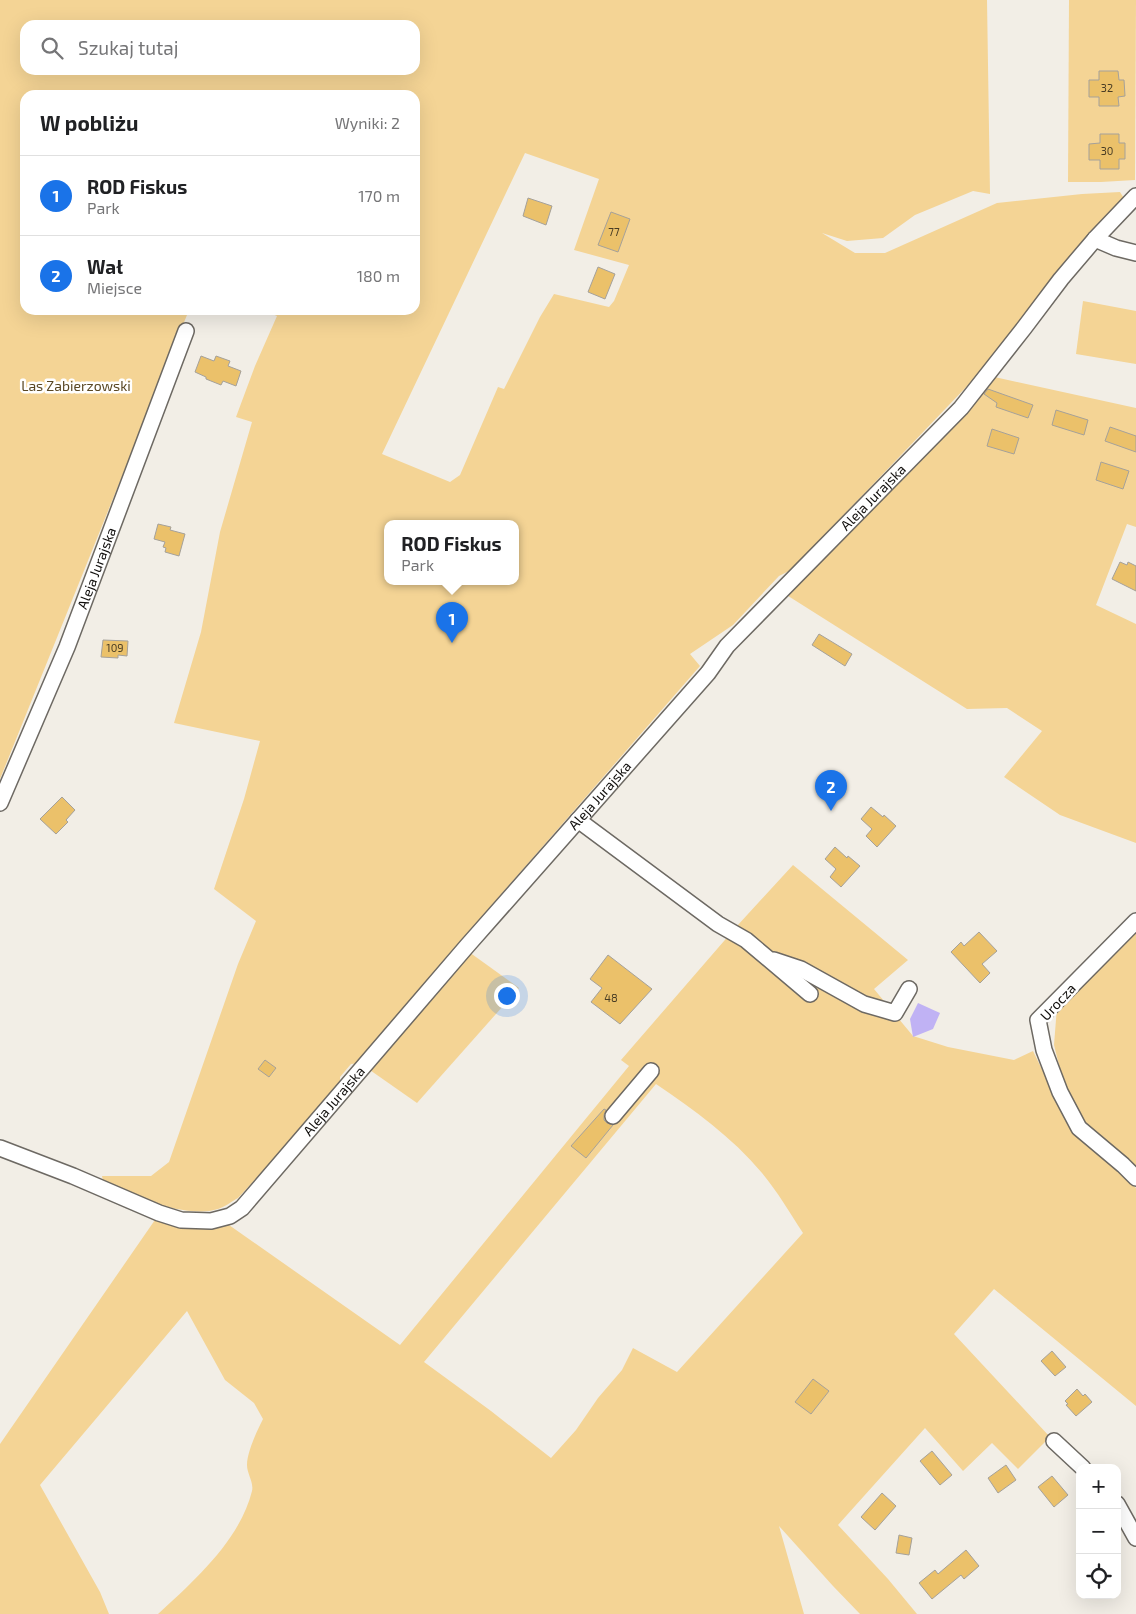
<!DOCTYPE html>
<html lang="pl">
<meta charset="utf-8">
<style>
body{margin:0;font-family:"Exo 2",sans-serif;background:#f2f2f2;color:#202124}
.controls{position:absolute;right:15px;bottom:15px;display:grid;overflow:hidden;border-radius:10px;box-shadow:0 5px 20px #0002}
.controls button{width:45px;height:45px;display:grid;place-items:center;padding:0;border:0;border-bottom:1px solid #e0e0e0;background:#fff;color:#202124;font:25px sans-serif}
.you{position:absolute;left:506px;top:995px;width:18px;height:18px;margin:-12px;border:4px solid #fff;border-radius:50%;background:#1a73e8;box-shadow:0 0 0 8px #1a73e833}
.badge{display:grid;place-items:center;width:32px;height:32px;border-radius:50%;background:#1a73e8;color:#fff;font-size:16px;font-weight:700}
.pin{position:absolute;translate:-50% -41px;filter:drop-shadow(0 1px 2px #0008)}
.pin::after{content:'';position:absolute;top:26px;width:18px;height:15px;background:inherit;clip-path:polygon(0 0,100% 0,50% 100%)}
.popup{position:absolute;left:384px;top:520px;width:135px;height:65px;box-sizing:border-box;display:grid;place-content:center;border-radius:10px;background:#fff;filter:drop-shadow(0 1px 4px #0005);font-size:16px;white-space:nowrap;color:#757577}
.popup b{font-size:19px;color:#202124}
.popup::after{content:'';position:absolute;left:50%;top:100%;margin-left:-10px;border:10px solid transparent;border-top-color:#fff}
.list{margin:0;padding:0;list-style:none}
h2{display:flex;justify-content:space-between;align-items:center;height:65px;margin:0;padding:0 20px;font-size:21px}
h2 small{font-size:16px;font-weight:400;color:#757577}
.list li{display:grid;grid-template-columns:32px 1fr auto;gap:15px;align-items:center;box-sizing:border-box;height:80px;padding:0 20px;border-top:1px solid #e0e0e0}
.list b{display:block;font-size:19px;white-space:nowrap}
.list p{margin:0;font-size:16px;white-space:nowrap;color:#757577}
.list em{font-size:16px;font-style:normal;color:#757577}
.icon{flex:none;width:28px;height:28px;fill:none;stroke:currentColor;stroke-width:2;stroke-linecap:round;stroke-linejoin:round}
.map{position:relative;flex:none;width:1136px;height:1614px;overflow:hidden}
.search{position:absolute;background:#fff;box-shadow:0 5px 20px #0002;left:20px;top:20px;width:400px;height:55px;display:flex;align-items:center;gap:12px;box-sizing:border-box;padding:0 18px;border-radius:15px;color:#757577;font-size:19px}
.panel{position:absolute;background:#fff;box-shadow:0 5px 20px #0002;left:20px;top:90px;width:400px;height:225px;border-radius:15px}
.map>svg:first-child{display:block}
</style>
<div class="map">
<svg width="1136" height="1614" viewBox="0 0 1136 1614">
<rect width="100%" height="100%" fill="#f2eee6"/>
<!-- green -->
<g fill="#f4d495" fill-rule="evenodd">
<path d="M0,0h987l3,194 -17,-3 -58,24 -32,23 -36,3 -25,-8 33,20h30l112,-50 85,-9 38,-2 5,8 -132,159 -202,211 -12,6 -46,49 -43,29 10,12 -252,289 -88,108 -9,1 -11,13v10l-102,111c-6,3 -13,9 -20,11 -32,10 -83,-13 -114,-23l-2,-10h49l18,-14 69,-198 18,-43 -42,-32 30,-90 16,-58 -86,-18 27,-91 19,-100 32,-110 -16,-5 19,-51 22,-50 -14,-6h152v-215h-126v-1l-11,-3 -2,4h-251v215h164l-189,469zM25,25h390v45h-390zM525,153l74,26 -25,71 55,15 -15,36 -5,6 -55,-13 -14,23 -36,72 -6,-2 -38,88 -10,7 -68,-28zM388,524h128v58h-128z"/>
<polygon points="1069,0 1136,0 1135,180 1101,182 1068,182"/>
<polygon points="1083,301 1136,311 1136,364 1076,354"/>
<polygon points="990,376 1136,408 1136,527 1127,524 1096,605 1136,624 1136,843 1060,815 1004,777 1042,731 1007,708 967,709 785,594 828,549 842,540 954,425"/>
<path d="M793,865l115,95 -34,29 39,47 35,11 66,13 19,-9 22,45 22,37 59,55v218l-142,-117 -40,45 96,103 -32,32 -26,-26 -29,28 -38,-43 -87,97 50,54 29,35h-57l-27,-28 -54,-60 25,88h-646c36,-33 82,-74 94,-123 2,-9 -5,-17 -5,-26 0,-13 10,-34 16,-46l-9,-16 -29,-23 -38,-69 -147,174 60,107 9,22h-109v-170l157,-227 28,8h44l171,120 229,-279 -8,-6 116,-134zM656,1084c38,26 76,53 106,89 15,18 28,40 41,60l-126,139 -44,-24 -11,22 -24,28 -22,32 -25,28 -60,-47 -67,-49z"/>
<polygon points="1136,930 1136,1174 1081,1123 1061,1073 1054,1045 1057,1007"/>
<polygon points="469,952 519,988 417,1103 367,1068"/>
</g>
<!-- water -->
<polygon fill="#c0b2f4" points="918,1003 940,1013 933,1029 913,1037 910,1019"/>
<!-- building -->
<g fill="#ebc16a" stroke="#a5a19a">
<polygon points="1099,71 1118,71 1119,80 1124,80 1125,96 1118,97 1119,106 1099,106 1099,97 1089,97 1089,80 1099,80"/>
<polygon points="1100,134 1119,134 1119,143 1125,143 1125,159 1119,159 1119,169 1100,169 1100,160 1089,160 1089,144 1100,143"/>
<polygon points="528,198 552,206 546,225 523,216"/>
<polygon points="611,212 630,219 618,252 598,245"/>
<polygon points="598,267 615,274 605,299 588,292"/>
<polygon points="201,356 214,361 216,356 230,361 228,366 241,371 236,386 223,381 221,385 206,379 206,377 195,372"/>
<polygon points="988,389 1033,405 1028,418 996,407 997,403 984,394"/>
<polygon points="1056,410 1088,420 1084,435 1052,425"/>
<polygon points="1110,427 1136,436 1136,452 1105,441"/>
<polygon points="992,429 1019,438 1014,454 987,446"/>
<polygon points="1101,462 1129,471 1123,489 1096,480"/>
<polygon points="158,524 171,527 170,530 185,534 179,556 165,552 166,548 163,547 165,542 154,539"/>
<polygon points="1120,562 1127,565 1128,562 1136,566 1136,591 1112,579"/>
<polygon points="819,634 852,654 845,666 812,645"/>
<polygon points="103,640 128,641 127,656 118,655 118,658 101,657"/>
<polygon points="62,797 75,810 66,820 68,822 56,834 40,819"/>
<polygon points="871,807 883,817 884,815 896,826 877,847 866,836 872,829 861,819"/>
<polygon points="835,847 847,858 848,856 860,866 841,887 830,877 836,869 825,859"/>
<polygon points="979,932 997,951 982,964 990,973 980,983 951,952 961,942 964,946"/>
<polygon points="608,955 652,989 620,1024 591,1002 602,988 590,979"/>
<polygon points="265,1060 276,1068 269,1077 258,1069"/>
<polygon points="604,1109 606,1110 604,1115 604,1120 607,1123 613,1125 586,1158 571,1146"/>
<polygon points="1052,1351 1066,1367 1055,1376 1041,1361"/>
<polygon points="813,1379 829,1391 811,1414 795,1402"/>
<polygon points="1077,1389 1083,1396 1085,1394 1092,1402 1076,1416 1066,1405 1068,1404 1065,1401"/>
<polygon points="932,1451 952,1475 940,1485 920,1461"/>
<polygon points="1006,1465 1016,1480 998,1493 988,1478"/>
<polygon points="1052,1476 1068,1495 1054,1507 1038,1487"/>
<polygon points="882,1493 896,1506 875,1530 861,1517"/>
<polygon points="899,1535 912,1538 909,1555 896,1553"/>
<polygon points="966,1550 979,1566 964,1579 961,1575 932,1599 919,1583 935,1570 938,1574"/>
</g>
<g fill="none" stroke-linecap="round" stroke-linejoin="round">
<defs>
<g id="minor">
<polyline points="1095,239 1116,248 1136,253"/>
<path id="s1" d="M0,803l67,-156 119,-316"/>
<polyline points="578,820 718,924 746,940 810,994"/>
<polyline points="1136,921 1038,1020 1044,1050 1060,1092 1079,1128 1123,1165 1136,1178"/>
<polyline points="774,960 801,969 864,1004 895,1013 909,989"/>
<polyline points="613,1116 651,1071"/>
<path id="s2" d="M0,1148l73,28 86,37 22,7 30,1 19,-5 12,-8 225,-262 241,-273 19,-27 234,-238 63,-80 37,-49 34,-40 41,-43"/>
<polyline points="1054,1441 1083,1468"/>
<polyline points="1117,1504 1136,1538"/>
</g>
</defs>
<!-- minor casing -->
<use href="#minor" stroke="#6d6963" stroke-width="18"/>
<!-- minor -->
<use href="#minor" stroke="#fff" stroke-width="15"/>
</g>
<g text-anchor="middle" stroke-width="5" stroke-linejoin="round" paint-order="stroke">
<!-- number labels -->
<g font-size="11" fill="#483c24">
<text x="1107" y="92">32</text>
<text x="1107" y="155">30</text>
<text x="614" y="236">77</text>
<text x="115" y="652">109</text>
<text x="611" y="1002">48</text>
</g>
<!-- park labels -->
<g font-size="14" fill="#594723" stroke="#fff">
<text x="76" y="391">Las Zabierzowski</text>
</g>
<!-- street labels -->
<g font-size="14" fill="#110f0d" stroke="#fff">
<text dy="5" stroke="none"><textPath href="#s2" startOffset="1210">Aleja Jurajska</textPath></text>
<text dy="5" stroke="none"><textPath href="#s1" startOffset="254">Aleja Jurajska</textPath></text>
<text dy="5" stroke="none"><textPath href="#s2" startOffset="805">Aleja Jurajska</textPath></text>
<text transform="translate(1058 1002) rotate(-47)" y="5">Urocza</text>
<text dy="5" stroke="none"><textPath href="#s2" startOffset="400">Aleja Jurajska</textPath></text>
</g>
</g>
</svg>
<div class="controls">
<button>+</button>
<button>−</button>
<button><svg class="icon" aria-label="locate" viewBox="0 0 24 24"><circle cx="12" cy="12" r="6"/><path d="M12 2v4M12 18v4M2 12h4M18 12h4"/></svg></button>
</div>
<div class="you"></div>
<div class="pin badge" style="left:452px;top:643px">1</div>
<div class="popup"><b>ROD Fiskus</b>Park</div>
<div class="pin badge" style="left:831px;top:811px">2</div>
<div class="search"><svg class="icon" aria-label="search" viewBox="0 0 24 24"><circle cx="10" cy="10" r="6"/><path d="M15 15l6 6"/></svg>Szukaj tutaj</div>
<section class="panel">
<h2>W pobliżu<small>Wyniki: 2</small></h2>
<ul class="list">
<li><span class="badge">1</span><div><b>ROD Fiskus</b><p>Park</p></div><em>170 m</em></li>
<li><span class="badge">2</span><div><b>Wał</b><p>Miejsce</p></div><em>180 m</em></li>
</ul>
</section>
</div>
